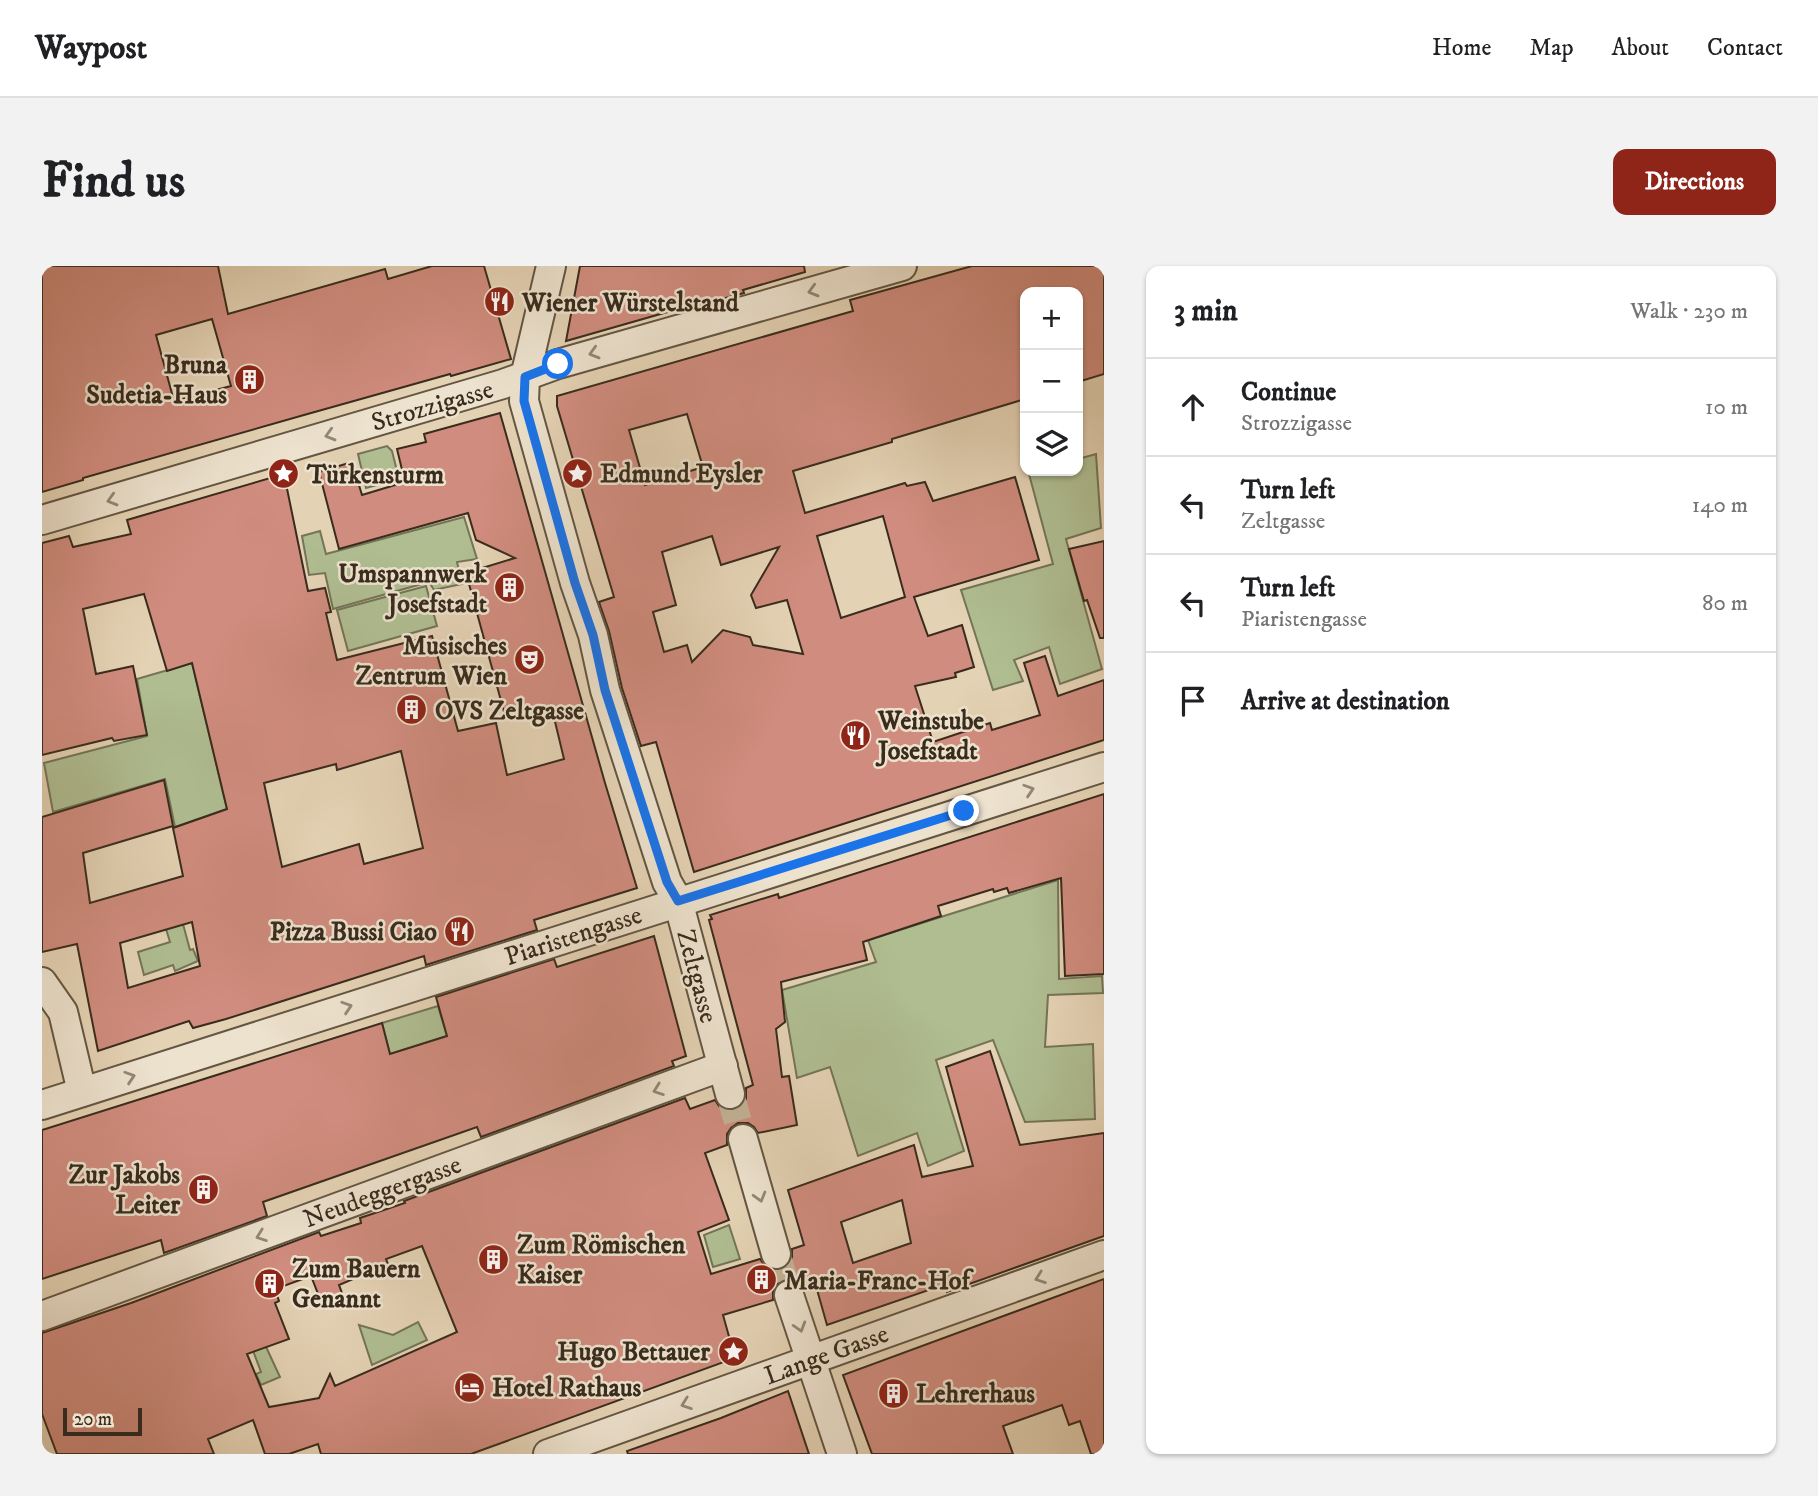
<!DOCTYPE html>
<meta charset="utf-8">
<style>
body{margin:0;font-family:"IM FELL DW Pica",serif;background:#f2f2f2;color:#202124}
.controls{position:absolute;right:21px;top:21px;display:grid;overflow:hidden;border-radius:14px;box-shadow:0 2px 5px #0004}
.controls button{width:63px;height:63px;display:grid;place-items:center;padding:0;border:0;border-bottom:2px solid #e0e0e0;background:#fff;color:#202124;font:35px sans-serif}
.scale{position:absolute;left:21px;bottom:18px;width:79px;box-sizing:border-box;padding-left:7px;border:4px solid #392c1d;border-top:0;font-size:19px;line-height:24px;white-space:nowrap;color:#392c1d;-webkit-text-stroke:5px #ede2ce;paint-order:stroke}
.stop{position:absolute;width:21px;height:21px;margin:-16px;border:5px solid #1a73e8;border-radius:50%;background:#fff}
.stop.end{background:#1a73e8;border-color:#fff;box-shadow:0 2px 7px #0008}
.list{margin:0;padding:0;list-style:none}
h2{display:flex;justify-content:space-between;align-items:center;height:91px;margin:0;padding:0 28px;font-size:30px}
h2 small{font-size:23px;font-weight:400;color:#757577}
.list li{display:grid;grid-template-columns:46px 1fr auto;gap:21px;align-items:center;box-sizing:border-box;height:98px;padding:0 28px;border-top:2px solid #e0e0e0}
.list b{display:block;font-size:26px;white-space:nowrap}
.list p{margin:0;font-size:23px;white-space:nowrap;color:#757577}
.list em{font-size:23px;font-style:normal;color:#757577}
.icon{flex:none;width:38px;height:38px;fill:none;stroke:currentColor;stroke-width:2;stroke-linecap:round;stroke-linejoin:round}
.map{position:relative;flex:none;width:1062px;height:1188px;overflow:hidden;border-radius:14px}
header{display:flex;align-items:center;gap:42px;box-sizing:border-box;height:98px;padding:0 35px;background:#fff;border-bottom:2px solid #e0e0e0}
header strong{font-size:33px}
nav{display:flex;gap:38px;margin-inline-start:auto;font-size:24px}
.intro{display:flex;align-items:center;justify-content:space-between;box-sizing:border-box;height:168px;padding:0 42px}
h1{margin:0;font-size:49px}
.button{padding:18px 32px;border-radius:14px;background:#8f2418;color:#fff;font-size:24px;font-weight:700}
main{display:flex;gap:42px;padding:0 42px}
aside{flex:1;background:#fff;border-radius:14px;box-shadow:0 2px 5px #0004}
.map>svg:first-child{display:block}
</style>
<header>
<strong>Waypost</strong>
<nav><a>Home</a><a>Map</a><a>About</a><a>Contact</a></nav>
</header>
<div class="intro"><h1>Find us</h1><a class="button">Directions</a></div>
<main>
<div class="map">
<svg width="1062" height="1188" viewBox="0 0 1062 1188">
<rect width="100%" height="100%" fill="#e4d2b4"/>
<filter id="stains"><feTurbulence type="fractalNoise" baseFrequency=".00286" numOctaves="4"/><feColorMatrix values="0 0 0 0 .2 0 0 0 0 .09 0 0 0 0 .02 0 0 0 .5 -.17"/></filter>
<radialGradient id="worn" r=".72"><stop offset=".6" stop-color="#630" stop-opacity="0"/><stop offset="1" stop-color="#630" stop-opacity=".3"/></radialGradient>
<!-- green -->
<g fill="#afbd91" stroke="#747457" stroke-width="2">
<polygon points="345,180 350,185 357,213 324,222 316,188"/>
<polygon points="1054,188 1059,262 1024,273 1060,403 1018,418 1007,381 972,394 981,415 951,424 919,324 1011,298 987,208 996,205 1036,205 1036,193"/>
<polygon points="422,251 435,293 415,296 420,318 392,324 387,316 291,343 283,307 267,309 260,270 278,265 284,288"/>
<polygon points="384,320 395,360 306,385 295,344"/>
<polygon points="150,397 185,543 133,561 123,513 11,546 2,497 105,470 95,413"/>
<polygon points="1016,614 1017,713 1060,710 1061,727 1006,729 1003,781 1051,778 1053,853 983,856 951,774 894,794 922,885 886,900 875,867 816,890 788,801 755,812 740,724 834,696 826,674"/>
<polygon points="141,658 148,684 151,683 156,695 133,705 131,699 102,709 96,686 128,676 124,663"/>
<polygon points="396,740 405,770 348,788 340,757"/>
<polygon points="687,959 698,993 671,1001 662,969"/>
<polygon points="376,1056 385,1074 330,1099 317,1059 351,1069"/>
<polygon points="219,1070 238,1111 219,1119 214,1108 219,1106 207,1074"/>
</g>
<!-- building -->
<g fill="#d08c7e" stroke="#392c1d" stroke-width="2" fill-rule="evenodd">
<path d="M0,0h176l10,48 157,-45 3,10 44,-13h52l27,93 -60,17 -1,-2 -146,41 -221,63v2l-41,12zM170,53l19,67 -57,15 -18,-66z"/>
<polygon points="538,0 762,0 763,6 701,24 702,27 651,41 650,39 524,75"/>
<path d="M930,0h132v108l-26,8v-90h-53v107l-133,40v3l-99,29 12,42 100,-30 2,3 18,-4 8,19 82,-24 24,83 -125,37 14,39 34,-11 12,42 -19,6 1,4 -41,9 18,56 57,-19 2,7 48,-15 -16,-52 21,-7 13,40 46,-16v60l-410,132 -38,-130 -15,4 -19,-58 -13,-57 -10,-29 15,-5 -57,-191v-10l296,-85 -3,-11zM645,148l16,53 -58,18 -16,-55zM841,250l22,81 -64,21 -24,-82zM670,270l9,29 58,-18 -28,48 5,13 31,-8 16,54 -50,-9 -3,-8 -27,-7 -31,32 -5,-17 -23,7 -11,-40 23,-7 -14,-53z"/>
<path d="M458,147l105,370 32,105 -103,32 3,10 -111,35 -2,-9 -198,63 -33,9 -4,-7 -91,30 -21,-107 -35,8v-135l122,-37 9,46 -90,27 7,50 93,-27 -10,-48 54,-19 -35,-146 -25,8 -23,-77 -61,15 13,65 37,-8 14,69 -33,6 -2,-3 -70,17v-212l27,-7 4,11 58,-13 -4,-14 157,-46 24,117 17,-3 6,24 -5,1 11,47 95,-24 26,95 38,-8 11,52 57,-16 -13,-54 -45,14 -40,-146 49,-15 -39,-18 -8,-27 -129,36 -20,-77 33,-10 10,33 43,-13 -8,-33 29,-7 -2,-8zM359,485l22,97 -59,16 -5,-20 -77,23 -18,-84 72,-19 1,6zM150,656l8,44 -72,22 -8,-45z"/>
<polygon points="1062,275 1062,372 1058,372 1045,334 1042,335 1027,283"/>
<path d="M1062,528v180l-39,2 -4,-98 -52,15 -2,-5 -13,4 -1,-3 -55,17 3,10 -78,26 4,18 -86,22 4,40 -9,7 6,48 7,-1 8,49 -39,8 -4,-6 -6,-4h-10l-7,5 -4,6v11l-22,8 24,67 -31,12 13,42 49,-15 5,7 6,4h9l8,-5 4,-8v-8l12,-4 -16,-55 126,-45 8,32 51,-11 -27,-99 44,-16 30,94 84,-12v103l-157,56 -1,-8 -119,41 -11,-39 -11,4 -5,-7 -7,-4 -10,1 -7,5 -3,6v9l-50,15 12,43 -264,96h-150l-3,-10 -29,10h-24l-12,-34 -45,19 6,15h-157l-15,-40v-81l89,-30 188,-71 2,4 40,-13 -1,-5 45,-15 -1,-2 281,-103 5,11 25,-9 4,6 6,4h10l7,-5 4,-6v-11l7,-3 -44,-165 3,-1 -2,-4 68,-21 1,4zM860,934l9,43 -58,20 -12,-41zM380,980l35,86 -122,54 -5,-12 -11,24 -50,9 -22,-53 42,-15 -14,-36 4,-2 -4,-12 36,-13 13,33 21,-8 -6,-16 49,-21 -2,-5z"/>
<polygon points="612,670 644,790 630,795 632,800 439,871 435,861 221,936 225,950 122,987 119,974 0,1013 0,864 340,757 348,788 405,770 394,731 512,693 515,701"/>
<polygon points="1062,1013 1062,1188 1049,1188 1038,1155 1027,1159 1020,1139 961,1160 971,1188 830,1188 801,1109"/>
<polygon points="746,1125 767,1188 586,1188 585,1185 679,1152"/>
</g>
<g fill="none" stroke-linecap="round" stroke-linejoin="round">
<!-- minor-tunnel -->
<g stroke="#c2b196" stroke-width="28" stroke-dasharray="28 14" stroke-linecap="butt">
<polyline points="688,828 701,873"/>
<polyline points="734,988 747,1029"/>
</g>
<defs>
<g id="minor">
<polyline points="509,0 483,111 482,135 533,317 551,369 563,424 625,616 636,635 688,828"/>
<polyline points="0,254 461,118 516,98 860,0"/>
<polyline points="0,716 21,746 40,826"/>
<polyline points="0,839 1062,501"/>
<polyline points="701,873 734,988"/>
<polyline points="747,1029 800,1188"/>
<polyline points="0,1050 681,800"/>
<polyline points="506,1188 1062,989"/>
</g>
</defs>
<!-- minor casing -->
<use href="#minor" stroke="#645643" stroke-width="32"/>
<!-- minor -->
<use href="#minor" stroke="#ede2ce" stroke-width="28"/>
</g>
<!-- one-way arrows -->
<defs><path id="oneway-chevron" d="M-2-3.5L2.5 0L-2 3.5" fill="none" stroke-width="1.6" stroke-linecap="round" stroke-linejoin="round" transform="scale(1.75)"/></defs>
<g stroke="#938776">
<use href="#oneway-chevron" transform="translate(771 25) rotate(164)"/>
<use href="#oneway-chevron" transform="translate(552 87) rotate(164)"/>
<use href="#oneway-chevron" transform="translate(288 169) rotate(164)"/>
<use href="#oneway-chevron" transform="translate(70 234) rotate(164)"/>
<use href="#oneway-chevron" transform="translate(987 524) rotate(-18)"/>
<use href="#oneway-chevron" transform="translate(305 741) rotate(-18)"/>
<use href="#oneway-chevron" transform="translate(88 811) rotate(-18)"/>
<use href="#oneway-chevron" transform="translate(616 824) rotate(160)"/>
<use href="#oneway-chevron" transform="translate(718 931) rotate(74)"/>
<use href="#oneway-chevron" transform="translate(219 970) rotate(160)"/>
<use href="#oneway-chevron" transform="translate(998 1012) rotate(160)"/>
<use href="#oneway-chevron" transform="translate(758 1061) rotate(73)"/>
<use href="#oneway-chevron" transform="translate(644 1138) rotate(160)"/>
</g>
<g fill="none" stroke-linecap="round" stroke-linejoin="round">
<!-- route -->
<polyline stroke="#1a73e8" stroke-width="9" points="516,98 483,111 482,135 533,317 551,369 563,424 625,616 636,635 922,545"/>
</g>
<!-- icons -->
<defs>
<symbol id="restaurant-disc" viewBox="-11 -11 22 22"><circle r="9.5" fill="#8f2418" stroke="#ede2ce"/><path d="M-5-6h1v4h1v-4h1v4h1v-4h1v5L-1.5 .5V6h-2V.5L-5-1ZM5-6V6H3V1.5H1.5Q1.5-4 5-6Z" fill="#fff"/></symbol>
<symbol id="building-disc" viewBox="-11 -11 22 22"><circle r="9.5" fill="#8f2418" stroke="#ede2ce"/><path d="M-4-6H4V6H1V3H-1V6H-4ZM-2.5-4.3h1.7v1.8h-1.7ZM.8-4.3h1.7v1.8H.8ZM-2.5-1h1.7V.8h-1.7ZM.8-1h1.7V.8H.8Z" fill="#fff"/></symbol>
<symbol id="sight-disc" viewBox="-11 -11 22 22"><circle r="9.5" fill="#8f2418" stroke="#ede2ce"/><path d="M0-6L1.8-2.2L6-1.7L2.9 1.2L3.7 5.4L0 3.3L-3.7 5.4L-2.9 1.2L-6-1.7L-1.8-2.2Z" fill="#fff"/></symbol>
<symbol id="theatre-disc" viewBox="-11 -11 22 22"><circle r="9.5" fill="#8f2418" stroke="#ede2ce"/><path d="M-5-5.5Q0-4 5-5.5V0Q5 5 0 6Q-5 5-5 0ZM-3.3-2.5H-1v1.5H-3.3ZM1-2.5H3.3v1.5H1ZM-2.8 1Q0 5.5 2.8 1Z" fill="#fff"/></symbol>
<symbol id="hotel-disc" viewBox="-11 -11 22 22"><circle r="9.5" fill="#8f2418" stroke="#ede2ce"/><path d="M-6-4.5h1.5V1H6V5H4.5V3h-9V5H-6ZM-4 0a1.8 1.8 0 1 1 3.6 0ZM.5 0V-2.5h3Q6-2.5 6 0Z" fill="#fff"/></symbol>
</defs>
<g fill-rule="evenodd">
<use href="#restaurant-disc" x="440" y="18" width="35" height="35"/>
<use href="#building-disc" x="190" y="96" width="35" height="35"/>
<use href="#sight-disc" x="518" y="190" width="35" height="35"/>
<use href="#sight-disc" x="224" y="190" width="35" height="35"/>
<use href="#building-disc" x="450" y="304" width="35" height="35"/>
<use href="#theatre-disc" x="470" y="376" width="35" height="35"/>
<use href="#building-disc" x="352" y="426" width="35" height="35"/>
<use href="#restaurant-disc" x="796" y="452" width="35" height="35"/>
<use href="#restaurant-disc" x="400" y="648" width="35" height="35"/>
<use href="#building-disc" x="144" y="906" width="35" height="35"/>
<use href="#building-disc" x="434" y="976" width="35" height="35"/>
<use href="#building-disc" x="702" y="996" width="35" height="35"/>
<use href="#building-disc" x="210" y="1000" width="35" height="35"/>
<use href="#sight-disc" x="674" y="1068" width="35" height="35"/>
<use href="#hotel-disc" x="410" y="1104" width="35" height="35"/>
<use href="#building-disc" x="834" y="1110" width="35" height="35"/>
</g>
<g text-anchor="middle" stroke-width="5" stroke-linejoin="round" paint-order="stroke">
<!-- poi labels -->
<g font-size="26" font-weight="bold" fill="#392c1d" stroke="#ede2ce" text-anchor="start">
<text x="480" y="45">Wiener Würstelstand</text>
<text x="185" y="107" text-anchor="end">Bruna<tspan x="185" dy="30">Sudetia-Haus</tspan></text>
<text x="558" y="216">Edmund Eysler</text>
<text x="265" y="217">Türkensturm</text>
<text x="445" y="316" text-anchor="end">Umspannwerk<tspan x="445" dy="30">Josefstadt</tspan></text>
<text x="465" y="388" text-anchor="end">Musisches<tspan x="465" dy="30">Zentrum Wien</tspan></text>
<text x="393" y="453">OVS Zeltgasse</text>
<text x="836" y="463">Weinstube<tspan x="836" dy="30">Josefstadt</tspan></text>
<text x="395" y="674" text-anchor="end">Pizza Bussi Ciao</text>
<text x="138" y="917" text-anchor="end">Zur Jakobs<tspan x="138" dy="30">Leiter</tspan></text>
<text x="475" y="987">Zum Römischen<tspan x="475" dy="30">Kaiser</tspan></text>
<text x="250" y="1011">Zum Bauern<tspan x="250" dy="30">Genannt</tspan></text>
<text x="742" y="1023">Maria-Franc-Hof</text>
<text x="668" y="1094" text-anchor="end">Hugo Bettauer</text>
<text x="450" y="1130">Hotel Rathaus</text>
<text x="874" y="1136">Lehrerhaus</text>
</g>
<!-- street labels -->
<g font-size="26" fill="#392c1d" stroke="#ede2ce">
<text transform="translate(390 139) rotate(-16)" y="9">Strozzigasse</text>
<text transform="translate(531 669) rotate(-18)" y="9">Piaristengasse</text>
<text transform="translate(656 710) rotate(75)" y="9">Zeltgasse</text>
<text transform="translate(340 925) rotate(-20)" y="9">Neudeggergasse</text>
<text transform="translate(784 1088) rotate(-20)" y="9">Lange Gasse</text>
</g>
</g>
<rect width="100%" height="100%" filter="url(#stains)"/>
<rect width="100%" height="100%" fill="url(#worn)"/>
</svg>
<div class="controls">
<button>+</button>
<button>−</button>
<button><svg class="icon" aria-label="layers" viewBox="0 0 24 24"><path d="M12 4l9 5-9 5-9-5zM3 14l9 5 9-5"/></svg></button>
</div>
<div class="scale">20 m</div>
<div class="stop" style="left:516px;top:98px"></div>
<div class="stop end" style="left:922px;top:545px"></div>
</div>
<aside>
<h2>3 min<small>Walk · 230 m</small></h2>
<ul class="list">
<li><svg class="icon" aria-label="ahead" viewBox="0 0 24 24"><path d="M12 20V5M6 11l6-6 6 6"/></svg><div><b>Continue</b><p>Strozzigasse</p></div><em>10 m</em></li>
<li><svg class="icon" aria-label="left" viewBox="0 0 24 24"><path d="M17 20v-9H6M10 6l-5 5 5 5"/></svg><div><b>Turn left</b><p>Zeltgasse</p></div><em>140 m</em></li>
<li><svg class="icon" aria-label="left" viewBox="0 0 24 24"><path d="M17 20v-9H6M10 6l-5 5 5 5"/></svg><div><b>Turn left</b><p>Piaristengasse</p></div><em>80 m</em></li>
<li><svg class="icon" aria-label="arrive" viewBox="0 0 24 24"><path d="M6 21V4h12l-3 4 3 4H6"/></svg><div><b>Arrive at destination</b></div></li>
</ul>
</aside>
</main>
